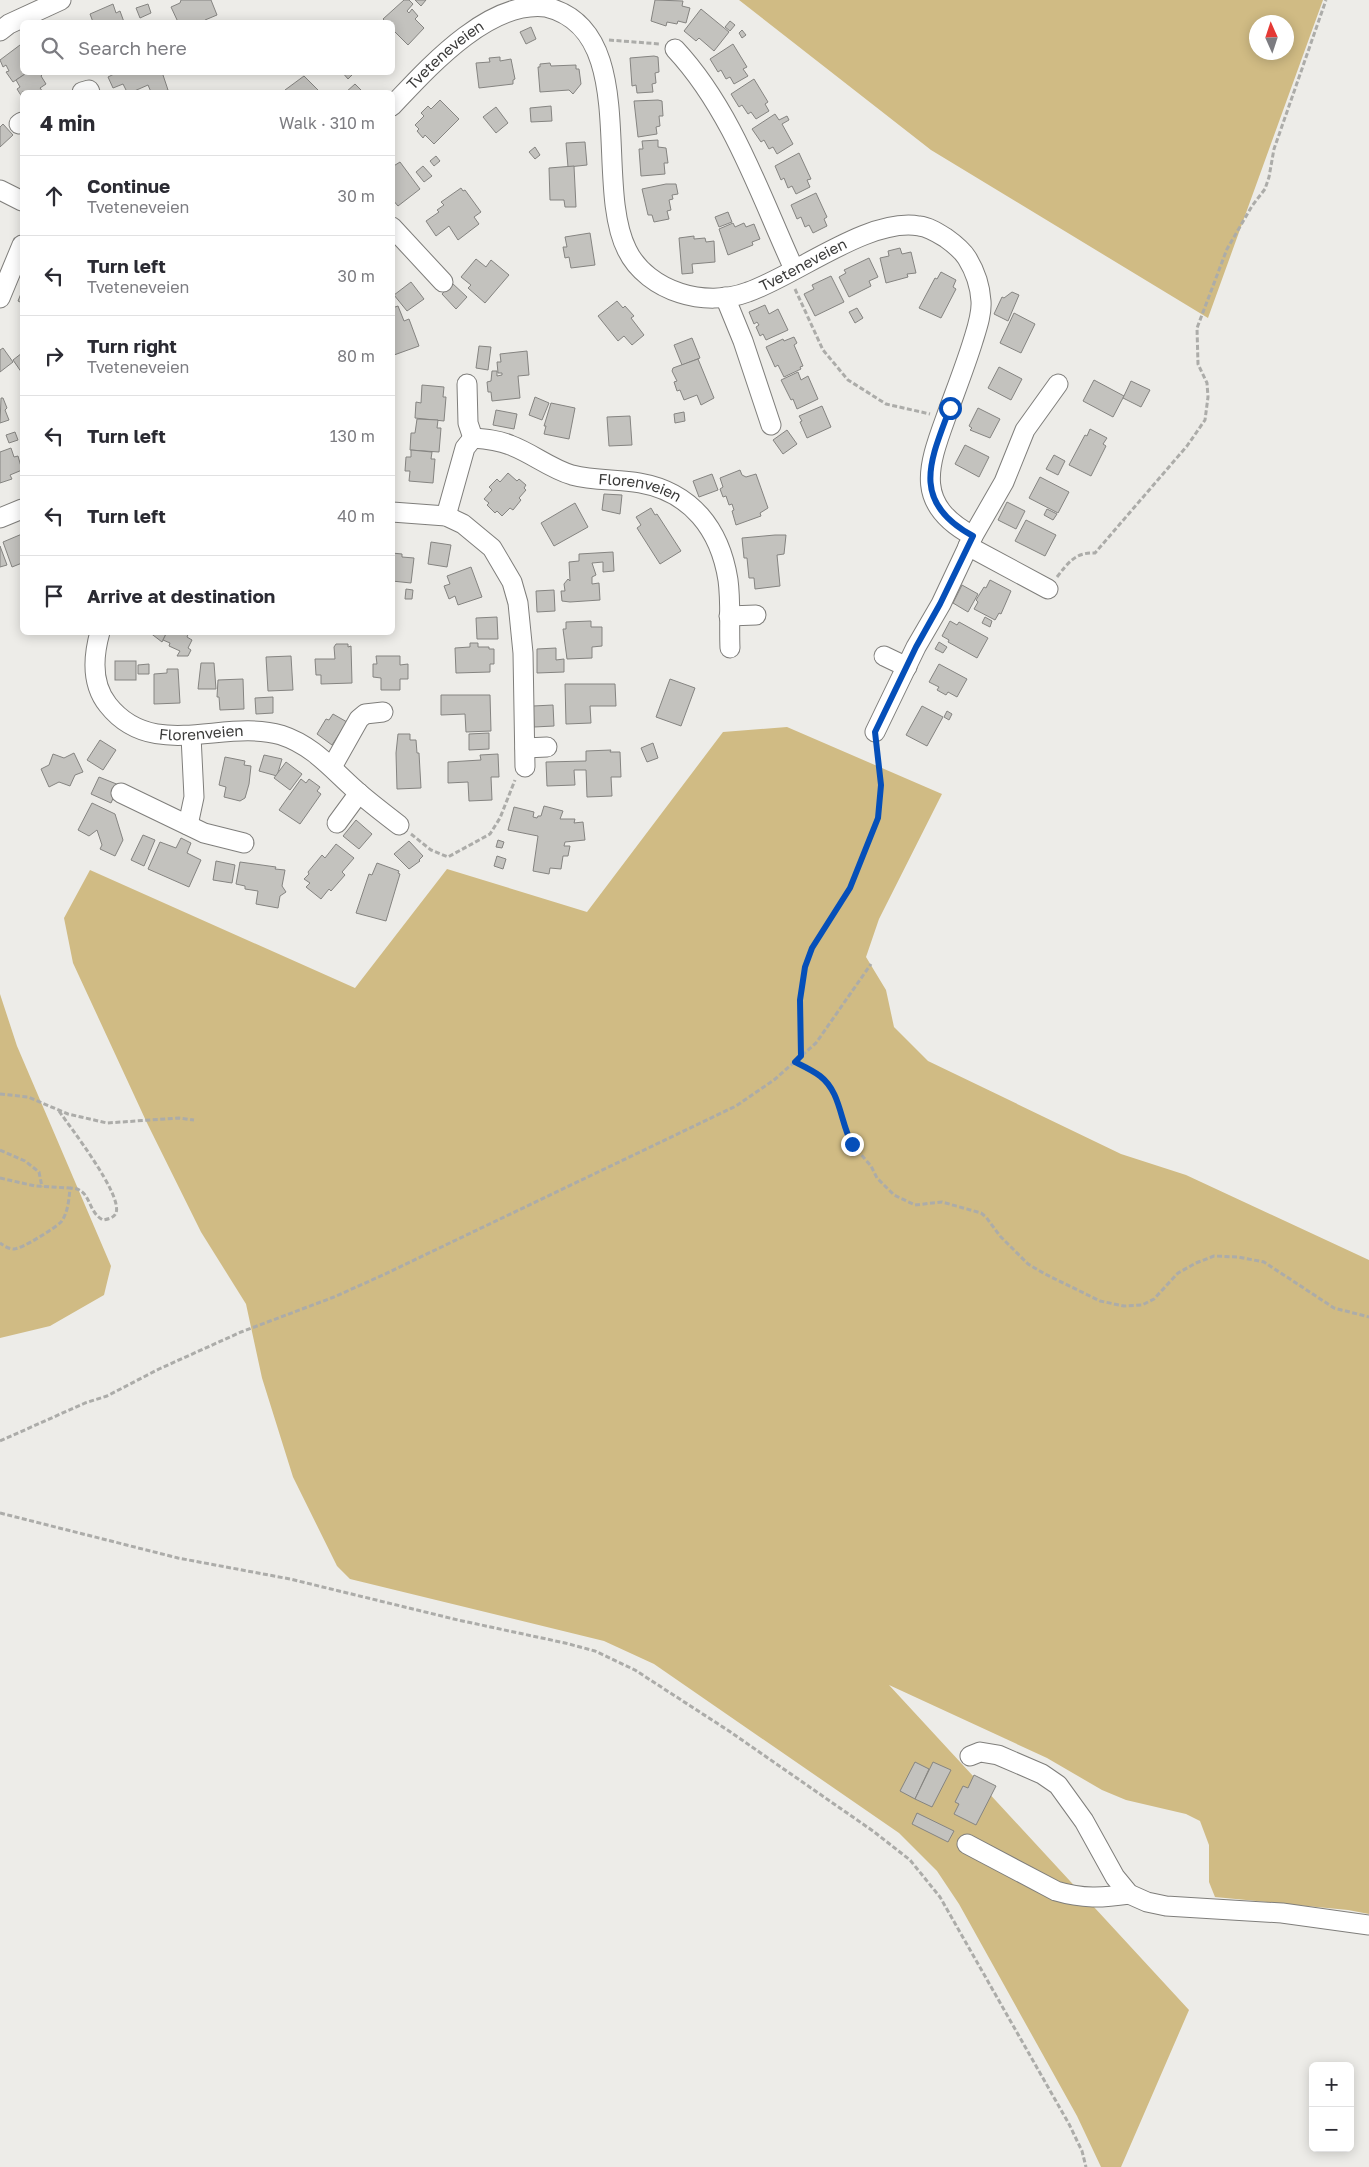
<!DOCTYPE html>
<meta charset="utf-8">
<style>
body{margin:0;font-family:"Golos Text",sans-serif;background:#f7f7f7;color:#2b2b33}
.controls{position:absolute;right:15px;bottom:15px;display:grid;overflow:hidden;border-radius:8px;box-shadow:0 2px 12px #0003}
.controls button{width:45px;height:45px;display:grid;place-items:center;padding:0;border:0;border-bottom:1px solid #e1e1e2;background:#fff;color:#2b2b33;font:25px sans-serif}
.compass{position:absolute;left:1249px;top:15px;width:45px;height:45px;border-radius:50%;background:#fff;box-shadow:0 2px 12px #0003;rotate:357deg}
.stop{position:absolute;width:15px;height:15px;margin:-11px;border:4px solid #054fb9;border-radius:50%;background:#fff}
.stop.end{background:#054fb9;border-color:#fff;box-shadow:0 1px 5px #0008}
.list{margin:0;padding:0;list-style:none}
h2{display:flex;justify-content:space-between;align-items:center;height:65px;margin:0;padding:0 20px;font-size:21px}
h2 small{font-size:16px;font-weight:400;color:#7c7c81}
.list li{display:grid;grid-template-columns:32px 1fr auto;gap:15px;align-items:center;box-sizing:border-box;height:80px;padding:0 20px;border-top:1px solid #e1e1e2}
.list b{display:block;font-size:19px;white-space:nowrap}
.list p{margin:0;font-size:16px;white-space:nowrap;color:#7c7c81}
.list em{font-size:16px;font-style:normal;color:#7c7c81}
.icon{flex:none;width:28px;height:28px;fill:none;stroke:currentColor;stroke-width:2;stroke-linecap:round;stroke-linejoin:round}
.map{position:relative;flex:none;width:1369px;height:2167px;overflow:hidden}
.search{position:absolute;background:#fff;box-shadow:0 2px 12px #0003;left:20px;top:20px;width:375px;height:55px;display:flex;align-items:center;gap:12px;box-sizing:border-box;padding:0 18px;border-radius:8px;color:#7c7c81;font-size:19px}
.panel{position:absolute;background:#fff;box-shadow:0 2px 12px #0003;left:20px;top:90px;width:375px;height:545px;border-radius:8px}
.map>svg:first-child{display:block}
</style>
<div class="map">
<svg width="1369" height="2167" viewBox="0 0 1369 2167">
<rect width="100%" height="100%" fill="#edece8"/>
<!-- green -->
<g fill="#d0bb84" fill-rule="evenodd">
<path d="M739,0h584l-115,318 -277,-168zM1286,22v30h-30v-30z"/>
<polygon points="787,727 942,794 879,919 866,957 886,990 894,1027 928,1061 1121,1154 1186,1175 1369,1260 1369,1914 1348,1910 1215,1897 1209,1882 1209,1845 1200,1821 1186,1814 1126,1800 1102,1790 1047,1758 889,1685 1189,2010 1121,2167 1101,2167 1077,2116 959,1904 937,1871 899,1833 654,1664 604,1641 350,1579 337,1566 293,1477 262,1378 246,1304 201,1232 147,1123 73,963 64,918 90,870 355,988 447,869 587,912 723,732"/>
<polygon points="0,994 17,1046 111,1266 104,1295 50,1326 0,1338"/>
</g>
<!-- building -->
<g fill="#c3c2be" stroke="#858481">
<polygon points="181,0 211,0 217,15 205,20 206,22 178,22 171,7 180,3"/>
<polygon points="404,0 409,0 413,4 407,11 409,13 412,9 418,16 415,19 424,28 408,45 392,29 392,22 386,22 383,19"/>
<polygon points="415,0 426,0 421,6"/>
<polygon points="655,0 683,1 682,6 690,8 686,23 678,21 677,24 667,22 666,26 651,21"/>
<polygon points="113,4 116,13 120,11 124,22 93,22 90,14"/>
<polygon points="148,4 151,13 140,18 136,8"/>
<polygon points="701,9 729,32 714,51 699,38 696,41 684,31"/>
<polygon points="730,21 735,25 730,31 725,27"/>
<polygon points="531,27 536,39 526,44 520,32"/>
<polygon points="742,30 746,35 742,38 739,33"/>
<polygon points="733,44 747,67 743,69 748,76 734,84 730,77 726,79 721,70 718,72 710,59"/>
<polygon points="20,45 22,47 22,72 28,72 13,82 6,72 9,71 6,65 3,67 0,60"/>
<polygon points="654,56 658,57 659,72 655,73 656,83 652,84 653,92 637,93 636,85 632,86 630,58"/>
<polygon points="500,57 500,61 511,59 515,79 513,80 513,84 479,88 476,63 490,62 489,58"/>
<polygon points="550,63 551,66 576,65 576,69 579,69 581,84 573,94 569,90 540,92 538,67 540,67 540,64"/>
<polygon points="28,72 42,72 43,74 41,76 46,84 40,88 43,92 22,92 22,97 17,89 20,87 16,80"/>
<polygon points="118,72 162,72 168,90 161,92 151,92 148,85 132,92 127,92 123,84 113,88 108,77"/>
<polygon points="342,72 355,72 348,79"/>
<polygon points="304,76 320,92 287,92 285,90"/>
<polygon points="754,79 768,102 765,104 769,111 756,119 751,112 748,114 742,105 739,107 731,94"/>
<polygon points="355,84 363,92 346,92"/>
<polygon points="440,100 459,119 434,144 425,135 423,138 417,131 419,129 415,125 424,116 421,113 428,106 431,109"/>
<polygon points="658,100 662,101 663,116 659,116 660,126 656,127 657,134 638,137 634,101"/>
<polygon points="551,106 552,121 531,122 530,108"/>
<polygon points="496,107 508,123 496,133 483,117"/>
<polygon points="775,114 779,120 787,116 789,120 782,124 793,144 777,154 773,147 769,149 764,140 761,142 752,129"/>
<polygon points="3,124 13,135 0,147 0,127"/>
<polygon points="658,140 658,147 666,148 668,163 664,163 665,174 641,176 639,149 643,149 642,141"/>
<polygon points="585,142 587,165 568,167 566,143"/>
<polygon points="535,147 540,155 535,159 529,152"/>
<polygon points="799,153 811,179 807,180 810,187 796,194 792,186 788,188 784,178 781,180 775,166"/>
<polygon points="436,156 440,161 434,166 430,161"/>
<polygon points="400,162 420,189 398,206 392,199 392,167"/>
<polygon points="423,166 432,176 424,182 416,172"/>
<polygon points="574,166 576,207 565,207 564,200 550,200 549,168"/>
<polygon points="666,184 676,184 678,194 672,195 673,199 669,200 671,210 667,211 669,219 654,222 652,215 648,215 642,189"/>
<polygon points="461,188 463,191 465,190 481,212 474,217 479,224 458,240 449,226 436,236 426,221 439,212 437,210 444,205 441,202"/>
<polygon points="816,193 827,217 824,219 827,226 813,233 809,225 805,227 801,217 797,219 791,205"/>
<polygon points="728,212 732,222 719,227 715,217"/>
<polygon points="733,223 735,227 744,223 746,227 754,224 760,239 752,242 753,245 728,255 719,229"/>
<polygon points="590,233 595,265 571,268 569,257 565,258 563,247 567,247 565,237"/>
<polygon points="694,236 694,239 705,238 706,242 714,241 715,262 692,264 693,273 682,274 679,238"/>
<polygon points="900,248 902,254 911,252 916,273 907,274 908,277 886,283 880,258 889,256 888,251"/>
<polygon points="869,258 878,277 869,281 871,286 849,297 839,277 846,273 844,270"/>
<polygon points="476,259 486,267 491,260 509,275 485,303 468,288 471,285 461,277"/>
<polygon points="941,272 956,280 953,287 956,289 941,318 919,308 935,278 937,279"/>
<polygon points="831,276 844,302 815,316 804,294 814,289 812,285"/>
<polygon points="411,282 424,299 407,311 394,295"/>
<polygon points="452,283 467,297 456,309 442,294"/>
<polygon points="22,291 22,303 18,301"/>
<polygon points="1012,292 1019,295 1008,321 994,314 1002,297 1004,298"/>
<polygon points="617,301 623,308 625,306 634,316 631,318 644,335 632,345 624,336 618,341 598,316"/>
<polygon points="765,305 769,314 778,309 788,330 766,340 763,334 760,336 756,327 759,325 757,322 754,324 749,312"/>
<polygon points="398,306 404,321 409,319 419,346 394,355 392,350 392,308"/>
<polygon points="857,308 863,318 855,323 849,312"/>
<polygon points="1014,313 1035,324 1021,353 1000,343"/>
<polygon points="794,337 797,343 794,345 803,366 800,367 801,369 784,377 778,365 775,367 766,347 783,339 784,341"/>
<polygon points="692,338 700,358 682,365 674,345"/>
<polygon points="479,346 491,347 488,370 476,368"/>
<polygon points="3,348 13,362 0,372 0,350"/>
<polygon points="527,351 529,375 518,376 520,398 492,401 491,392 488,392 487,382 491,381 492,371 497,371 497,376 502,375 502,373 498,373 497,362 501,362 500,354"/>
<polygon points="22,353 22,373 13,360"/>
<polygon points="698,359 714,398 701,405 697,395 684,400 680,390 677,391 674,382 677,381 672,371 673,368"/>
<polygon points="999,367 1022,379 1011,400 988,388"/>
<polygon points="798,372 801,380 808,376 818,399 797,409 793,399 791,400 781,380"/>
<polygon points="1094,380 1124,396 1113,417 1083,401"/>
<polygon points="1131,381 1150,390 1141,407 1123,398"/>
<polygon points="422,385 444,387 443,397 446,397 444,421 415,418 416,402 421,403"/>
<polygon points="535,397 549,403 542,420 529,415"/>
<polygon points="1,398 3,398 7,408 5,410 9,420 0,423"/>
<polygon points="551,403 575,408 569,439 544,434 546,426 544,426"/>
<polygon points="822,406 831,427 807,438 800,422 802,421 799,416"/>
<polygon points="978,408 1000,419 990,438 970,430 972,428 969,426"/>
<polygon points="496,410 517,414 514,429 493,425"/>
<polygon points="684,412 685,421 675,423 674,414"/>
<polygon points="630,416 632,445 609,446 607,417"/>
<polygon points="417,419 438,420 437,428 441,428 439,452 410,450 411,433 415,433"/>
<polygon points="1090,429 1107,438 1103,444 1106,446 1091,476 1069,465 1085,435 1087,436"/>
<polygon points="787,430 797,444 783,454 773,440"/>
<polygon points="15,432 18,440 9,443 6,435"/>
<polygon points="965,445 989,457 979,477 955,464"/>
<polygon points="11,448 14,457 18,456 22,470 10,475 12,479 0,483 0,452"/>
<polygon points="411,450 432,452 431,459 435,459 433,483 409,481 410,471 405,471 406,457 411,457"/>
<polygon points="1054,455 1065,461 1058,475 1046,469"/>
<polygon points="740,470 742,475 746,477 756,474 768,508 760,513 761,516 736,525 732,511 734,510 732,504 729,505 726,496 723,497 720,489 723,487 720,478"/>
<polygon points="508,473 517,481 519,479 526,485 524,488 526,490 519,498 521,500 513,510 510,508 502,516 497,511 495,513 487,505 489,503 484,499 492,490 489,487 497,479 500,482"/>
<polygon points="712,474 718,490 699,497 693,481"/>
<polygon points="1040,477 1069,492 1058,513 1029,498"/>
<polygon points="604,494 622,495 620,514 602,510"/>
<polygon points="1007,502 1025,511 1016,529 998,520"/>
<polygon points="575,503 588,527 554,546 541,523"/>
<polygon points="651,508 655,515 657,514 681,551 660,564 637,528 641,525 636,517"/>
<polygon points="1047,509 1057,514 1053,520 1044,515"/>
<polygon points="1026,520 1056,535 1045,556 1015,541"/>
<polygon points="22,534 22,563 12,567 3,542"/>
<polygon points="775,535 786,535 784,554 777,555 780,586 755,589 754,578 749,578 747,558 744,558 742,538"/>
<polygon points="431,542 451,545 447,567 428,564"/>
<polygon points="0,546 7,565 0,567"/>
<polygon points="613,552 614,571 603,572 603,562 592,563 596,575 592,577 592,584 599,583 600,600 570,602 562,601 561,591 565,591 564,584 568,579 570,581 569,562 579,561 579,554"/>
<polygon points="392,553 402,554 402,557 414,558 411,583 392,581"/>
<polygon points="471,567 482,597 458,605 455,596 449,599 444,586 450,584 447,576"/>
<polygon points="990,580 1011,591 1001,614 999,613 995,620 974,609 978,602 976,600 984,587 986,588"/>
<polygon points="962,585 978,594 968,612 953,603"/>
<polygon points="406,589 413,590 412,599 405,599"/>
<polygon points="554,590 555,611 537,612 536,591"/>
<polygon points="497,617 498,639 477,639 476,618"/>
<polygon points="985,617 992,621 990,627 982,623"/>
<polygon points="591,621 591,627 602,627 602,646 592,647 592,658 567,659 563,629 566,629 566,622"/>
<polygon points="950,621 957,625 959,622 988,638 977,658 948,642 949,640 942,636"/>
<polygon points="149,632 167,632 162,642"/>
<polygon points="167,632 189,632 187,637 192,640 188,648 191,650 188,656 177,656 180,651 169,646 170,643 163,640"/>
<polygon points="939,642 947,647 943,653 935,649"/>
<polygon points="470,643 478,643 478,647 489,647 489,649 494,649 494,664 490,664 490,672 456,673 455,648 470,647"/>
<polygon points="336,644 348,644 348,647 351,646 352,683 321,684 321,675 316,675 315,659 335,659 334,647"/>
<polygon points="556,648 556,660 564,659 564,672 537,673 537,649"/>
<polygon points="291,656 293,690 268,691 266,657"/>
<polygon points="376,656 400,656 400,665 408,664 408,679 400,679 400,690 381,690 381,678 373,677 373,664 377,664"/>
<rect x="115" y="661" width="21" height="19"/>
<polygon points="201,663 214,663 216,689 198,689"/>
<polygon points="149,664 149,674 138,674 138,665"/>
<polygon points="939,664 967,679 957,697 948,692 946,695 937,690 939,687 929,682"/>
<polygon points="167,669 178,669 180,703 154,704 154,674 167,673"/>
<polygon points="243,679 244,709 220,710 219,697 217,697 218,680"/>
<polygon points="670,679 695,688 681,726 656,717"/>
<polygon points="565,684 615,684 616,706 590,706 591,723 566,724"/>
<polygon points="441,695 490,695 491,731 466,732 465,714 441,715"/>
<polygon points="273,697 273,713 256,714 255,698"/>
<polygon points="553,705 554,726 534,727 533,706"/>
<polygon points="922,706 943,717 927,746 906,735"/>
<polygon points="947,711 952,714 949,720 944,717"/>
<polygon points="333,714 347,722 332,745 317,734 326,719 329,720"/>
<polygon points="489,733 489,749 469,750 469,734"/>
<polygon points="398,734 410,734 410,740 416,740 417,753 419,753 421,788 397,789 396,753"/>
<polygon points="100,740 116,750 103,770 87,760"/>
<polygon points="653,743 658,758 647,762 641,748"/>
<polygon points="611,750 610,752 620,752 621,777 611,777 612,796 587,797 586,770 574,770 575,785 547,786 546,762 586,761 586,751"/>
<polygon points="74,753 83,772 75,775 70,786 59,782 49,787 41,769 49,765 53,754 64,758"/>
<polygon points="498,754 499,777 491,777 492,800 469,801 468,782 448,783 448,762 481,760 480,755"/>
<polygon points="264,755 282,759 277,776 259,771"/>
<polygon points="225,757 245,761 244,765 251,766 249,784 245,798 240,801 224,797 226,787 219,785"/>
<polygon points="286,762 302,774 290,790 274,778"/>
<polygon points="99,777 119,785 111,803 91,794"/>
<polygon points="301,779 306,783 309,779 320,787 317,791 321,794 300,824 279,810"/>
<polygon points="92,803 115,814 123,840 115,856 100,849 102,845 97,830 89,836 78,830"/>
<polygon points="544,806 563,811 560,819 575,819 574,823 583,822 585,840 565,842 564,846 570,846 568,856 563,856 561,869 550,868 549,874 533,871 538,836 508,830 514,807 534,812 533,817 537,818 538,816 541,816"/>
<polygon points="356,820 372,834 359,849 343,836"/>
<polygon points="143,835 155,840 144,866 131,860"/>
<polygon points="181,838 191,843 187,853 201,860 189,887 148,869 160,842 176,848"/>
<polygon points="498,840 504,842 502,848 496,847"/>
<polygon points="409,841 423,856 419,860 420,861 409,869 394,854"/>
<polygon points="336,844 354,858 342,872 345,875 331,891 329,889 321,899 306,887 310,883 304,879 309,874 308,872 322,855 325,858"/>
<polygon points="497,856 506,859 503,869 494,866"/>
<polygon points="216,861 235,865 232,883 213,880"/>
<polygon points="240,862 276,867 275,869 285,870 282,886 286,892 280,896 278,908 256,904 258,891 245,889 245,886 236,884"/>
<polygon points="377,863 399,871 398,873 400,874 386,921 356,913 369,874 372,875"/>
<polygon points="915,1762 929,1769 915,1799 900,1791"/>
<polygon points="933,1762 951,1770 932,1807 915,1799"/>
<polygon points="974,1775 996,1786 976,1825 954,1814 959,1804 955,1802 963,1786 968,1788"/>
<polygon points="917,1813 954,1831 948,1842 912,1824"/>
</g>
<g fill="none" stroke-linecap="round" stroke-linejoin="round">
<defs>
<g id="minor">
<polyline points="0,31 9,24 61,0"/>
<path d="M675,49c57,61 85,146 119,220"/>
<polyline points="82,92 89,90 90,92"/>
<path id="s1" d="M392,106c36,-38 96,-106 154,-99 95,23 47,176 81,243 10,21 31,36 53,43 21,7 47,7 68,-1 47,-16 121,-75 171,-66 10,1 19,7 27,12 7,5 16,12 21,20 8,13 13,27 14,43 1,13 -4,27 -8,40 -8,26 -18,51 -27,76 -19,52 -31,88 27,119"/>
<polyline points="19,124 22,122"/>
<polyline points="0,190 22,201"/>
<polyline points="392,227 443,282"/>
<polyline points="725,297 743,341 771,425"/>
<polyline points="0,298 22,245"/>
<polyline points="467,384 468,423 473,438"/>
<path id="s2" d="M473,438c13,1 25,2 37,7 22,8 39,23 62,30 22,6 45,4 68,8 51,9 80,46 88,97 3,22 1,46 2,68"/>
<polyline points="392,512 446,516 463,524 492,548 512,582 518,603 523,653 525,767"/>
<polyline points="446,516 465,448 473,438"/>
<polyline points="0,518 22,509"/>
<polyline points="968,546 1048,589"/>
<polyline points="729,616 756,615"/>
<path id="s3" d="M100,632c-7,25 -9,52 8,73 45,57 116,13 173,30 34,11 53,37 79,59 13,11 26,21 39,31"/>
<polyline points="884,656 907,667"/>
<polyline points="875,732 916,647 941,604 973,536 1004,482 1025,430 1058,384"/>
<polyline points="525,748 547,747"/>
<polyline points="332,767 359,719 365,714 383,712"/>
<polyline points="121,793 204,833 244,843"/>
<polyline points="337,823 359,793"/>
<polyline points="188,825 194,797 191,736"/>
<polyline points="970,1756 980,1752 998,1755 1042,1774 1058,1785 1084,1821 1115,1877 1129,1894 1147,1902 1166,1906 1282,1913 1369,1925"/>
<path d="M967,1844l89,47c27,8 46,7 73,3"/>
</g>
</defs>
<!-- minor casing -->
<use href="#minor" stroke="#7f7e7b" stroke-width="21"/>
<!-- path -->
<g stroke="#acaca9" stroke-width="3" stroke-dasharray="5 2.5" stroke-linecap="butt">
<polyline points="609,40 660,44"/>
<polyline points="795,289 823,350 848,380 886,404 930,414"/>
<path d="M1057,577c11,-14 18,-25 38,-24l92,-107 18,-26 3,-23 -1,-14 -9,-19 -1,-36 30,-79 25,-43 13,-17 4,-12 5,-28 52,-149"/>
<polyline points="411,834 431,850 448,857 490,834 500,818 515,780"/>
<polyline points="801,1055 800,1000 805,967 812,948 850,888 878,818 881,785 877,747"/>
<polyline points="795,1062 820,1076 832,1091 841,1111 844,1130 852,1144 871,1166 877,1178 894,1195 915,1205 942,1202 981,1213 986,1217 1000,1236 1028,1264 1045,1274 1100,1301 1124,1306 1142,1305 1154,1299 1178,1273 1196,1263 1214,1256 1238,1257 1264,1262 1334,1308 1369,1317"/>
<polyline points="0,1094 28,1097 68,1114 107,1123 179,1118 194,1120"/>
<path d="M59,1111c11,16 64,84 57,102 -2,5 -8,6 -13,7 -17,-9 -11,-32 -33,-32"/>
<polyline points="0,1150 25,1161 39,1172 42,1187"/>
<path d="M0,1178l35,8 35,2c-1,11 -2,25 -9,34 -6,6 -39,27 -47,27 -5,0 -10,-3 -14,-6"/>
<polyline points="0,1441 85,1403 107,1396 159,1369 241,1332 334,1297 383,1275 736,1106 774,1080 816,1043 871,964"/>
<polyline points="0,1513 178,1558 290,1579 458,1620 565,1643 595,1651 635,1670 729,1731 873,1831 910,1860 940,1897 1069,2124 1082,2151 1086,2167"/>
</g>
<!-- minor -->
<use href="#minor" stroke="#fff" stroke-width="19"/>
</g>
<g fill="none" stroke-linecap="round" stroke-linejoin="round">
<!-- route -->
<path stroke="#054fb9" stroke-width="6" d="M852,1144c-12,-22 -11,-52 -32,-68 -8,-6 -17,-10 -25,-14l6,-6 -1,-56 5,-33 7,-19 38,-60 28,-70 3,-33 -6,-53 41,-85 24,-43 33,-68c-63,-34 -43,-75 -23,-128"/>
</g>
<g text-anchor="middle" stroke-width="5" stroke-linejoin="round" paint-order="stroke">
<!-- street labels -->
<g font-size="15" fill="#393938" stroke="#fff">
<text dy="5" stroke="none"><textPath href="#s1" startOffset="74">Tveteneveien</textPath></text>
<text dy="5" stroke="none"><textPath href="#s1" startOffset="662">Tveteneveien</textPath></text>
<text dy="5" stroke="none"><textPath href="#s2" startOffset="176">Florenveien</textPath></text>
<text dy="5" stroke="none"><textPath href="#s3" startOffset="179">Florenveien</textPath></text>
</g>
</g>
</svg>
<div class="controls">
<button>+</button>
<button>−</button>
</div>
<svg class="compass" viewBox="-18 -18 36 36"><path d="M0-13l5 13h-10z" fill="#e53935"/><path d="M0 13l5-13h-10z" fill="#7c7c81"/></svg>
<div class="stop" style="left:950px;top:408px"></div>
<div class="stop end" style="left:852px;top:1144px"></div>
<div class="search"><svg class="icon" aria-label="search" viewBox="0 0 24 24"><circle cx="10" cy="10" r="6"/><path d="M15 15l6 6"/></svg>Search here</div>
<section class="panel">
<h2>4 min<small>Walk · 310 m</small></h2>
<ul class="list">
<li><svg class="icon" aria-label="ahead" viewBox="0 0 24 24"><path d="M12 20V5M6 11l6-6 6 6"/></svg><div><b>Continue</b><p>Tveteneveien</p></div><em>30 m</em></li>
<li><svg class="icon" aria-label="left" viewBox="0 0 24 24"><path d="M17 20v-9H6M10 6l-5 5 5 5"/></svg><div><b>Turn left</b><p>Tveteneveien</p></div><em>30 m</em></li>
<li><svg class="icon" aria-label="right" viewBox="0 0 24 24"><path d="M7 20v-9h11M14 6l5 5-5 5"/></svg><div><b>Turn right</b><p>Tveteneveien</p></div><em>80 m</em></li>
<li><svg class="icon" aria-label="left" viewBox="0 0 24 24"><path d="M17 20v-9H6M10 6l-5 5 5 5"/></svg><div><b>Turn left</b></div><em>130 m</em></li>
<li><svg class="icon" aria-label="left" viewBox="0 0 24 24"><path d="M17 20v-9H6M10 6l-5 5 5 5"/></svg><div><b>Turn left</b></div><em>40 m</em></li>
<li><svg class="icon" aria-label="arrive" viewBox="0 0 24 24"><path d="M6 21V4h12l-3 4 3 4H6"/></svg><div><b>Arrive at destination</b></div></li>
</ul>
</section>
</div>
